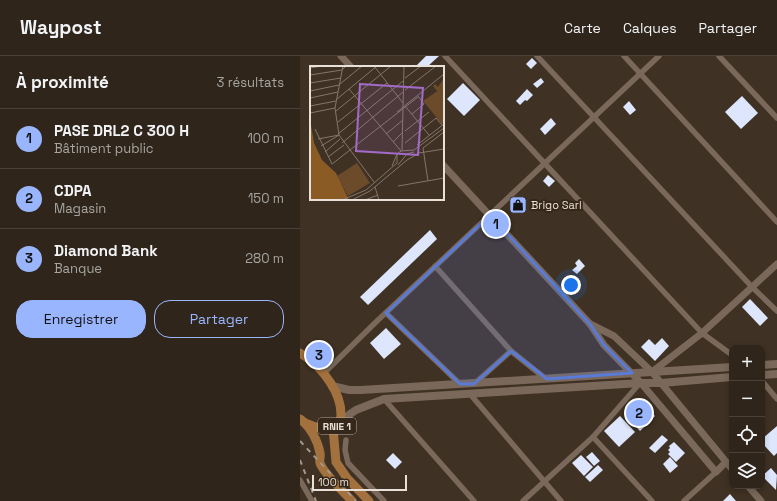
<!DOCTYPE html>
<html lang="fr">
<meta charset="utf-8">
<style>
body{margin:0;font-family:"Space Grotesk",sans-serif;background:#372d23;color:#f1f3f6}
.controls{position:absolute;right:12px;bottom:12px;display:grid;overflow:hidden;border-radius:8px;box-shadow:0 2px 6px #0003}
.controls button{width:36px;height:36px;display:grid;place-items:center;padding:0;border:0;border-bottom:1px solid #4a4239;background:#2f251a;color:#f1f3f6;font:20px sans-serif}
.scale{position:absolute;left:12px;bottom:10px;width:95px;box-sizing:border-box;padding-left:4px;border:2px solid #e9e0d7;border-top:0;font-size:11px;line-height:14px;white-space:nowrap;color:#e9e0d7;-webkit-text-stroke:3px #352719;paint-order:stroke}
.you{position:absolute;left:271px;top:229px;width:14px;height:14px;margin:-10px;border:3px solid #fff;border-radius:50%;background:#1a73e8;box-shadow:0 0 0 6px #1a73e833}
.badge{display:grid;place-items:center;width:26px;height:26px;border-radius:50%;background:#99b5fd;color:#111;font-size:13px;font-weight:700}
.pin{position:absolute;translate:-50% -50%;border:2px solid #fff;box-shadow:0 1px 4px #0006}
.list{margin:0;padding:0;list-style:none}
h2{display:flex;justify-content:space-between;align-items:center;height:52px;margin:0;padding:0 16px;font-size:17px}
h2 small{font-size:13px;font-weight:400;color:#a7a5a2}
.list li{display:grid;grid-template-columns:26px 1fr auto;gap:12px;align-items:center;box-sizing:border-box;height:60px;padding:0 16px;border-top:1px solid #4a4239}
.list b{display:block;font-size:15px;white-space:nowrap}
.list p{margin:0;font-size:13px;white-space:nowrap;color:#a7a5a2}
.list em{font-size:13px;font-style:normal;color:#a7a5a2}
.actions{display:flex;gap:8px;padding:12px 16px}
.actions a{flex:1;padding:9px 0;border:1px solid #99b5fd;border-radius:16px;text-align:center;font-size:14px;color:#99b5fd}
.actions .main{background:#99b5fd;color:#111}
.icon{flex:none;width:22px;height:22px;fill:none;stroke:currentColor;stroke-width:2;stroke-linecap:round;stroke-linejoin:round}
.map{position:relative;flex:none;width:477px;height:445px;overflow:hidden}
header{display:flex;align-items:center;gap:24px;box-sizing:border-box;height:56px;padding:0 20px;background:#2f251a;border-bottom:1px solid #4a4239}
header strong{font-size:19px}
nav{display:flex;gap:22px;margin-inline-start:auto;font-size:14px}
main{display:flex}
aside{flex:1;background:#2f251a}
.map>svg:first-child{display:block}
</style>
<header>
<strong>Waypost</strong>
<nav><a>Carte</a><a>Calques</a><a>Partager</a></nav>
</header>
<main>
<aside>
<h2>À proximité<small>3 résultats</small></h2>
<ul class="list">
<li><span class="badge">1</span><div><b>PASE DRL2 C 300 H</b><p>Bâtiment public</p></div><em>100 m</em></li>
<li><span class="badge">2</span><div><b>CDPA</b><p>Magasin</p></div><em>150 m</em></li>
<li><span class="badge">3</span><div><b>Diamond Bank</b><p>Banque</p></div><em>280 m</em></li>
</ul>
<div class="actions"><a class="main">Enregistrer</a><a>Partager</a></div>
</aside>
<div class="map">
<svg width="477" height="445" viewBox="0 0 477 445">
<rect width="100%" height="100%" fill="#3f3123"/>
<!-- building -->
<g fill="#dde6fc">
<polygon points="126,0 139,0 127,11 119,11 117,9"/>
<polygon points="232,2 237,7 231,13 226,8"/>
<polygon points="241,22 244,26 237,32 233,28"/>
<polygon points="163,27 180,44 164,60 147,43"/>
<polygon points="227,33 233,39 227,45 225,44 220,49 216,45"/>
<polygon points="442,40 458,57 441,73 425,56"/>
<polygon points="329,45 336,54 330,59 323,51"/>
<polygon points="251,62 256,68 245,79 240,73"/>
<polygon points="248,119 255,125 249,131 243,125"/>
<polygon points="130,174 137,183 68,249 60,241"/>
<polygon points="279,203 285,210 277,218 272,214 277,210 275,207"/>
<polygon points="450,243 468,262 460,270 442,251"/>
<polygon points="86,272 101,288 84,303 70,287"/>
<polygon points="362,282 369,290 355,305 341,291 349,283 355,289"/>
<polygon points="339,343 345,349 341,353 335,347"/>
<polygon points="347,352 355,360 340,375 327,361 333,355 338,361"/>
<polygon points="320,360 335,376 319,391 304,375"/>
<polygon points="477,370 477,397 474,400 462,387 462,383"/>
<polygon points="362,379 368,384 355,397 349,392"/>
<polygon points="374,386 385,397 376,406 368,398 370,396 368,394 370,392 369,390"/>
<polygon points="292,396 300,405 294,410 286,401"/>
<polygon points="93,397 102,406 95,413 86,404"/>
<polygon points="281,399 293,411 284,420 272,407"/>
<polygon points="370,401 378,410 370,417 363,408"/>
<polygon points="298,409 303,414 290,426 285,421"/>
<polygon points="471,412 477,419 476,434 462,420"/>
<polygon points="430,438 436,445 423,445"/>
</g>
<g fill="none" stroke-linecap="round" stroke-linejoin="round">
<!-- minor -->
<g stroke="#7a695a" stroke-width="5.5">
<polyline points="145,0 402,277 432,299"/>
<polyline points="237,0 452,231 477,255"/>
<polyline points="324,0 477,166"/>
<polyline points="419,0 477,62"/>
<polyline points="135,210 211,295 246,323"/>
<polyline points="86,257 160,328"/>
<polyline points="23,318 77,265 359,0"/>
<polyline points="462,325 477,343"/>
<polyline points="174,328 211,295"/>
<polyline points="170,338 261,445"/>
<polyline points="84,343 174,445"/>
<polyline points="293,381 352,445"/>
<polyline points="46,384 45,394 48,407 84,445"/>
<polyline points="0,424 12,445"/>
<polyline points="223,445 293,381 340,327"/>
<polyline points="384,445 416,416"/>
</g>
<!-- tertiary -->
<g stroke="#7a695a" stroke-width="7">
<polyline points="41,0 51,11"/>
<polyline points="143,109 290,268 304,289 341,327 416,416 426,406"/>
<polyline points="290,268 314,280 352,316 432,413"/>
<polyline points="352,316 402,277 477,208"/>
<polyline points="448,430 461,445"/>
</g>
<!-- secondary -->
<g stroke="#7a695a" stroke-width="8">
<polyline points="462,309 477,308"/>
<polyline points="462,319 477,318"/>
<polyline points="32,330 49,334 61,334 432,311"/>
<polyline points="40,367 50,358 56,354 84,343 341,327 361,327 432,321"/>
</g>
<!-- trunk -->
<g stroke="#a3713d" stroke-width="9">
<path d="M0,297c22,13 46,43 40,70l-7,5 3,34 11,16 22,23"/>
<path d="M0,363c10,7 18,22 20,34 1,3 -1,7 0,10 3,10 24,29 32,38"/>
<polyline points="5,367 18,372 33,372"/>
</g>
<!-- rail -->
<g stroke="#a3988d" stroke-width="2" stroke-dasharray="5 5" stroke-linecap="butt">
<polyline points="0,385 56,445"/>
<polyline points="0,404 16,445"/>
</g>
</g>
<!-- marked area -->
<path fill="#5a7ad8" fill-opacity="0.2" stroke="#5a7ad8" stroke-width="3" stroke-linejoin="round" d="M190,159l100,109 14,21 28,28 -85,6 -36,-28 -37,33h-14l-74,-71z"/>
<!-- icons -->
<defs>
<symbol id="shop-square" viewBox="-11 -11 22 22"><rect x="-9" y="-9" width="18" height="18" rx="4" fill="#99b5fd" stroke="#352719"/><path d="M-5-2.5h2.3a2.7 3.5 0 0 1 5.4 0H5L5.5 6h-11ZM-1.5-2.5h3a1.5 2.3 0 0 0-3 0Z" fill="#111"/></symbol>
</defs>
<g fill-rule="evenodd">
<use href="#shop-square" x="208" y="139" width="20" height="20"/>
</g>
<g text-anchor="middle" stroke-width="4" stroke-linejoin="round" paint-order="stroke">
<!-- shield labels -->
<rect fill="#352719" stroke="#b3a89e" stroke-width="1" x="18" y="362" width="38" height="16" rx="3"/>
<g font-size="10" font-weight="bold" fill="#e9e0d7">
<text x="37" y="374">RNIE 1</text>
</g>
<!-- poi labels -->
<g font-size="11" fill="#e9e0d7" stroke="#352719" text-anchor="start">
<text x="231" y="153">Brigo Sarl</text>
</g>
</g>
<!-- overview -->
<g transform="translate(10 10)">
<rect width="134" height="134" fill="#3f3123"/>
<path d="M134,12v44l-2,2 -19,-23 20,-14 -6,4 -4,-5 2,-2 3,3zM47,97l13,20 -22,13 -11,-20z" fill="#6c4b2a"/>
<path d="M0,53l4,24 8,17 14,13 13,27h-39z" fill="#8b5b26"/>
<path fill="none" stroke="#83776b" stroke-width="1" d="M33,0l-8,42 4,27 35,47M64,0l29,37M0,2l12,-2M0,9l32,-5 4,-4M95,12l16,-12M0,17l31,-5M30,18l22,-18M39,23l52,62M95,24l31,-24M0,25l29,-6M0,32l28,-6M27,33l40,-33M0,40l26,-5M95,40l24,29M26,45l55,-45M87,46l47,-38M0,47l25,-5M102,48l12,-10 -6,-8M28,56l49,-39M5,63l17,35 86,-67M95,65l24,-19M28,68l65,-53M76,68l17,-14M8,73l21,-4M83,76l9,-9M32,77l61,-51M95,77l31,-25 6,7M107,79l27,-21M11,80l18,-11M92,84l2,-84M15,86l15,-13M18,91l16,-12M88,99l9,-11 7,-2M82,100l5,-12M118,115l-5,-33 21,-16M88,120l46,-8M65,121l4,13M32,134l24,-10 31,-27v-9l4,-3 13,-1 30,-22M42,134l18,-9 37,-31 12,-7 25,-4M55,134l13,-5"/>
<path fill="#a26bc7" fill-opacity="0.15" stroke="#a26bc7" stroke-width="2" d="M50,18l63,4 -5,67 -62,-4z"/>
<rect width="134" height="134" fill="none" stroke="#e9e0d7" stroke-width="2"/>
</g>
</svg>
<div class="controls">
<button>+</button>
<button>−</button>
<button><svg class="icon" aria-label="locate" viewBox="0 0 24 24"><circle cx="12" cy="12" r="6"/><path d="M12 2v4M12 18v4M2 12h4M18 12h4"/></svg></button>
<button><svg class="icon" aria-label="layers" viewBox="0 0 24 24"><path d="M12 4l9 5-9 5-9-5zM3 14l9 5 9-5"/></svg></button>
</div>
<div class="scale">100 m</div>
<div class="you"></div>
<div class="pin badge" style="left:196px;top:168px">1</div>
<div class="pin badge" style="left:339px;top:357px">2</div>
<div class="pin badge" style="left:19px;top:299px">3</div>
</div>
</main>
